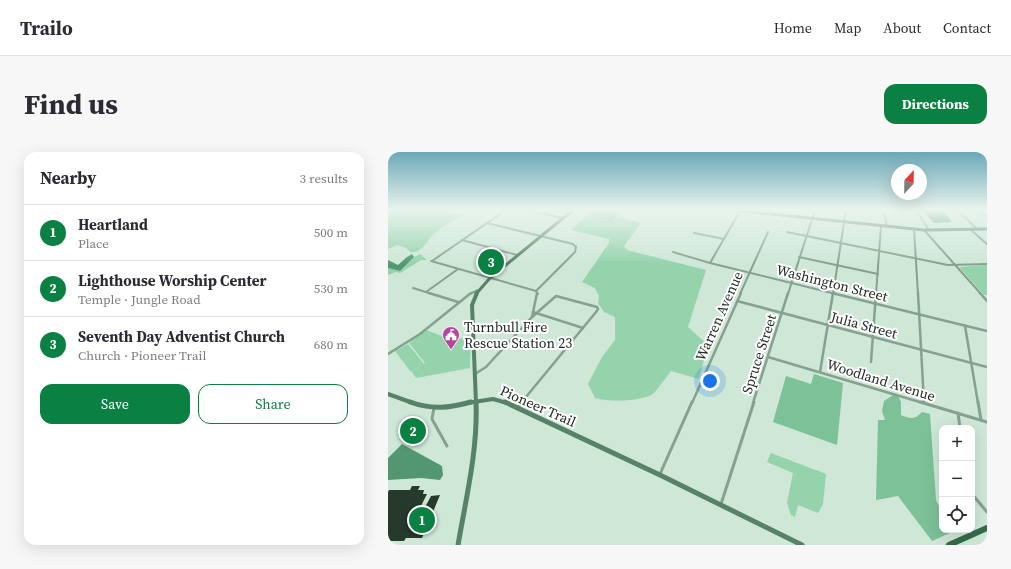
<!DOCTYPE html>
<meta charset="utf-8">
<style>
body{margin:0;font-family:"Source Serif 4",serif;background:#f7f7f7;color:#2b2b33}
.controls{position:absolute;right:12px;bottom:12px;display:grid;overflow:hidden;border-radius:8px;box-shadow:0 4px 16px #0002}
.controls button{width:36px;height:36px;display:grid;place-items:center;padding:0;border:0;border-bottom:1px solid #e1e1e2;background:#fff;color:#2b2b33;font:20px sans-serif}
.compass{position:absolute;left:503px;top:12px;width:36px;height:36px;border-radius:50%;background:#fff;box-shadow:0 4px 16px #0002;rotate:22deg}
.you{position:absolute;left:322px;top:229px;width:14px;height:14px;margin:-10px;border:3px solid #fff;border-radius:50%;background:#1a73e8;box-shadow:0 0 0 6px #1a73e833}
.badge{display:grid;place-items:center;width:26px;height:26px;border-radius:50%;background:#0b8043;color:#fff;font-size:13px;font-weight:700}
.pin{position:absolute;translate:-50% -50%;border:2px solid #fff;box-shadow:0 1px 4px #0006}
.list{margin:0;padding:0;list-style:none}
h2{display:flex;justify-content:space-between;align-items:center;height:52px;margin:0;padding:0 16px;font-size:17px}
h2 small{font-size:13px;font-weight:400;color:#7c7c81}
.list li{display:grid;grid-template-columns:26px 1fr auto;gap:12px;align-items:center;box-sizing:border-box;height:56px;padding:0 16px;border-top:1px solid #e1e1e2}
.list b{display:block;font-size:15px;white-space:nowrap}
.list p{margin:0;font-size:13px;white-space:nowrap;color:#7c7c81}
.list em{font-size:13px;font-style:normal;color:#7c7c81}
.actions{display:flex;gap:8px;padding:12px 16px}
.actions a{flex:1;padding:9px 0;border:1px solid #0b8043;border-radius:12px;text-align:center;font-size:14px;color:#0b8043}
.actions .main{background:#0b8043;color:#fff}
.icon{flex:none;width:22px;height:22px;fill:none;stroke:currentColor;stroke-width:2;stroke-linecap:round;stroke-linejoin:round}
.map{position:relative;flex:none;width:599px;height:393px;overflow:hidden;border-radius:12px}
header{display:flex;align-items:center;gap:24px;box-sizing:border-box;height:56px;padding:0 20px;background:#fff;border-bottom:1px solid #e1e1e2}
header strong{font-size:19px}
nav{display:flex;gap:22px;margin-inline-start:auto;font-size:14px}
.intro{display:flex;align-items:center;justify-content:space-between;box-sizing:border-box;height:96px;padding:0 24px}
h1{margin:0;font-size:28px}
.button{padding:10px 18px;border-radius:12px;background:#0b8043;color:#fff;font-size:14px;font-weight:700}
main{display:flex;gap:24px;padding:0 24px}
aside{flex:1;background:#fff;border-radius:12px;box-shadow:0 4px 16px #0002}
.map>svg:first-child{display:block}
</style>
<header>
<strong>Trailo</strong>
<nav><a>Home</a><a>Map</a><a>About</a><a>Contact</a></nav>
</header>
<div class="intro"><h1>Find us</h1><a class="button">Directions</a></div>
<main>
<aside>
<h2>Nearby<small>3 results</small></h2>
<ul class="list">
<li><span class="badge">1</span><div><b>Heartland</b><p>Place</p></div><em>500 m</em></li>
<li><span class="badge">2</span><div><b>Lighthouse Worship Center</b><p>Temple · Jungle Road</p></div><em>530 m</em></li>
<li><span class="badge">3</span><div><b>Seventh Day Adventist Church</b><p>Church · Pioneer Trail</p></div><em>680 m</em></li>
</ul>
<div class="actions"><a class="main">Save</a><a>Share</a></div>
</aside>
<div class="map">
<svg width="599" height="393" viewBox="0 0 599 393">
<rect width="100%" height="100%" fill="#cee7d7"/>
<!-- green -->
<g fill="#94d3ac">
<path d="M0,58h67l-2,2 11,3c-9,5 -20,10 -28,17 -9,7 -13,22 -26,20l-4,-4 -9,-3 -9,4z"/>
<path d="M200,62l24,8 7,-5 22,6 -17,23 3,4 79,20 -18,57 20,18 -9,34 -28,-8c-5,6 -15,22 -20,24 -15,7 -41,7 -56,3l-7,-14 14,-27 13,-17v-23l-11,-5 -6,-9 1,-7 -4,-8 -13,-6 27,-39v-4l-38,-9z"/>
<polygon points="32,102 39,108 33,108 12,121 8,120 0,123 0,116 12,119 26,105"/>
<polygon points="599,113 599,143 596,143 571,115"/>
<polygon points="38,178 67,189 80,183 83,184 82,216 28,226 24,220 37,211 21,191"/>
<polygon points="20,192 36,212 23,220 7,199"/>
<polygon points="383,301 438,322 435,352 430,361 410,353 407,365 403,363 399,351 405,321 379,310"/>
</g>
<!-- forest -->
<g fill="#7cc198">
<polygon points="201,58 236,58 224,70 198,61"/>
<polygon points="426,222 455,231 449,293 385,270 398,224 423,232"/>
<path d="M505,243l5,1 3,6v13c9,4 14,5 21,-3l8,2 6,86 6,13v17h7l1,3 -18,8 -34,-45 -22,4 2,-80h7l-3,-9 2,-10z"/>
</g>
<!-- water -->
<g fill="#539770">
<polygon points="534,58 555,58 564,70 546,71"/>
<polygon points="24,102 26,105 12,119 0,116 0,108 10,113 19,105"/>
<polygon points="14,292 54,314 55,323 52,328 33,326 0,328 0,306"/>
</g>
<!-- building -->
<polygon fill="#253a2d" points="24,334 32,334 30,338 36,338 35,342 39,342 31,358 35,359 43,344 52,343 34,386 18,386 16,389 0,389 0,340 1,338 22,338"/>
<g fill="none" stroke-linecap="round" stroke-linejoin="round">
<!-- street-far2 -->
<g stroke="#85a18f" stroke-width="2">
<polyline points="139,58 175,66"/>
<polyline points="495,58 499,74"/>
<polyline points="528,58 541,78"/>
<polyline points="569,58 589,77"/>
<polyline points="592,58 599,64"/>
<polyline points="99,71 185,92 188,95 187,100 148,139 150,142"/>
<polyline points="526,77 530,142"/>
<polyline points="536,78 593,142"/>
<polyline points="583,78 599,92"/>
<polyline points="399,80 560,113 599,112"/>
<polyline points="306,81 336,87"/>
<polyline points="74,88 129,103"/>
<polyline points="285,100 322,111 448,142"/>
<polyline points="411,105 490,122"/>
<polyline points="43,109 148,139"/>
<polyline points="44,109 118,58"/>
<polyline points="322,111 352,59"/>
<polyline points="25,136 44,142"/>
<polyline points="38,140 70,117"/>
<polyline points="82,142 90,138"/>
<polyline points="352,142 380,80"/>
<polyline points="400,142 427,58"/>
<polyline points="445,142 458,58"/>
<polyline points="488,142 493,74"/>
</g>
<!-- street-far1 -->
<g stroke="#85a18f" stroke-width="2.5">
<polyline points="41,141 70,150"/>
<polyline points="444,141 599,179"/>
<polyline points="530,141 536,251"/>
<polyline points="592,141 599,149"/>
<polyline points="349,149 599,215"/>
<polyline points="145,160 195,176"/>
<polyline points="144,165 149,141"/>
<polyline points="577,174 590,251"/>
<polyline points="0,202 32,182 83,141"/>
<polyline points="380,205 535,251"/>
<polyline points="483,210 488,141"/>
<polyline points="432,220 445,141"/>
<polyline points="87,222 98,215 143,166 168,144 209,155 210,157 208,160 133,251"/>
<polyline points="304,251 353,141"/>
<polyline points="365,251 400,141"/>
</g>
<!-- street -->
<g stroke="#85a18f" stroke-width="3">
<polyline points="532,250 599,270"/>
<polyline points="590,250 593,268"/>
<polyline points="130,255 134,250"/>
<polyline points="46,256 44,267 59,294"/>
<polyline points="570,261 572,276"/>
<polyline points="272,322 304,250"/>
<polyline points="584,342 599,360"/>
<polyline points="333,352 366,250"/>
</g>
<!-- secondary-far2 -->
<g stroke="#578268" stroke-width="3">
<polyline points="345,58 536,78 599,77"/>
<polyline points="88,142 102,126 185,58"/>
</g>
<!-- secondary-far1 -->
<g stroke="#578268" stroke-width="4">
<polyline points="0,242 25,251"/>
<polyline points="79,251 105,247 119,251"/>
<polyline points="88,251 84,153 89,141"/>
</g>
<!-- secondary -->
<g stroke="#578268" stroke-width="5">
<path d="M22,250c22,8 39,6 61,0"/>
<polyline points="117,250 272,323 414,393"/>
<path d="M70,393c8,-47 20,-95 18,-143"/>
</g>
<!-- primary -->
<polyline stroke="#356c4d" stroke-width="6" points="561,393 599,376"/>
</g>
<!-- sky -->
<linearGradient id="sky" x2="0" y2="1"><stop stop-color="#6ca8b8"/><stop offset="0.51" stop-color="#e9f4ed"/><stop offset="1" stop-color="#e9f4ed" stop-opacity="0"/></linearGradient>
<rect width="599" height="113" fill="url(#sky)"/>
<!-- icons -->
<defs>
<symbol id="civic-pin" viewBox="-11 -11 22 30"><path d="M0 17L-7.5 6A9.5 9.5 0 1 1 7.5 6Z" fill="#b7459f" stroke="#fff"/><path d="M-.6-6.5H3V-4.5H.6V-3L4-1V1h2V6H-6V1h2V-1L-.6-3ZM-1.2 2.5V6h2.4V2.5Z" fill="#fff"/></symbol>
</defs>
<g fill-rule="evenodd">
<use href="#civic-pin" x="53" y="173" width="20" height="27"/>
</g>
<g text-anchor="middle" stroke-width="4" stroke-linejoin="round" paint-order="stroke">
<!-- street labels -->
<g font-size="14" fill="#202a24" stroke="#fff">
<text transform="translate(444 131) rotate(14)" y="5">Washington Street</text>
<text transform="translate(331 164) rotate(-66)" y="5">Warren Avenue</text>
<text transform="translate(476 173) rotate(15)" y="5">Julia Street</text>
<text transform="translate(371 202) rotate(-72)" y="5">Spruce Street</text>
<text transform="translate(493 228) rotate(17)" y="5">Woodland Avenue</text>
<text transform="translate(150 254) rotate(24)" y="5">Pioneer Trail</text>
</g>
<!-- poi labels -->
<g font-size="14" fill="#202a24" stroke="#fff" text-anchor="start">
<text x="76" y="180">Turnbull Fire<tspan x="76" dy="16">Rescue Station 23</tspan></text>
</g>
</g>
</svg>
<div class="controls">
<button>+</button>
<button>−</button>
<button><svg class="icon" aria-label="locate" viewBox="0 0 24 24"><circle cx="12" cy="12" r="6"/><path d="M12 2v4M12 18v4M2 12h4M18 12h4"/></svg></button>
</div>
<svg class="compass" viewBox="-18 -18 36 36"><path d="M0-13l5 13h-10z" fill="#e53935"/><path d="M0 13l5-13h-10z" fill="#7c7c81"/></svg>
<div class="you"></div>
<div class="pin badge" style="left:34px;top:368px">1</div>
<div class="pin badge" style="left:25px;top:279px">2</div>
<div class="pin badge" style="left:103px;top:110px">3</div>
</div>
</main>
